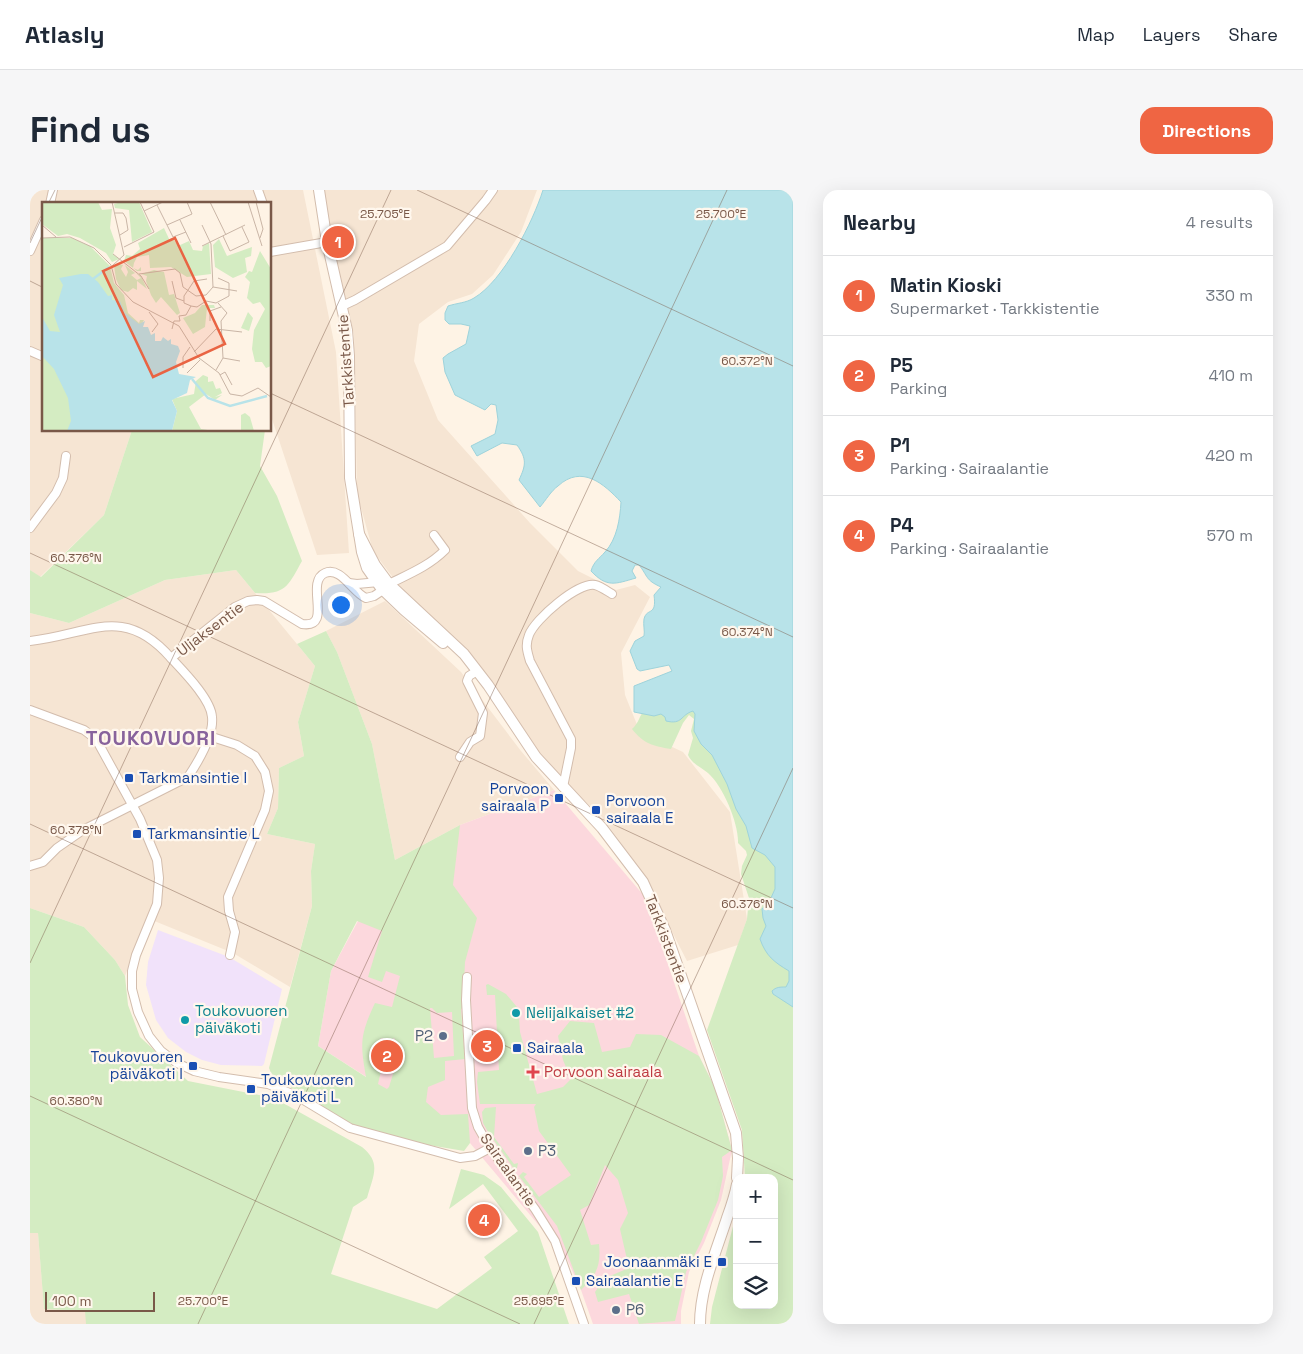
<!DOCTYPE html>
<meta charset="utf-8">
<style>
body{margin:0;font-family:"Space Grotesk",sans-serif;background:#f6f6f7;color:#1f2937}
.controls{position:absolute;right:15px;bottom:15px;display:grid;overflow:hidden;border-radius:10px;box-shadow:0 5px 20px #0002}
.controls button{width:45px;height:45px;display:grid;place-items:center;padding:0;border:0;border-bottom:1px solid #e0e1e3;background:#fff;color:#1f2937;font:25px sans-serif}
.scale{position:absolute;left:15px;bottom:12px;width:110px;box-sizing:border-box;padding-left:5px;border:2px solid #795848;border-top:0;font-size:14px;line-height:18px;white-space:nowrap;color:#795848;-webkit-text-stroke:4px #fff7ed;paint-order:stroke}
.you{position:absolute;left:310px;top:414px;width:18px;height:18px;margin:-12px;border:4px solid #fff;border-radius:50%;background:#1a73e8;box-shadow:0 0 0 8px #1a73e833}
.badge{display:grid;place-items:center;width:32px;height:32px;border-radius:50%;background:#ef6543;color:#fff;font-size:16px;font-weight:700}
.pin{position:absolute;translate:-50% -50%;border:2px solid #fff;box-shadow:0 1px 5px #0006}
.list{margin:0;padding:0;list-style:none}
h2{display:flex;justify-content:space-between;align-items:center;height:65px;margin:0;padding:0 20px;font-size:21px}
h2 small{font-size:16px;font-weight:400;color:#747a83}
.list li{display:grid;grid-template-columns:32px 1fr auto;gap:15px;align-items:center;box-sizing:border-box;height:80px;padding:0 20px;border-top:1px solid #e0e1e3}
.list b{display:block;font-size:19px;white-space:nowrap}
.list p{margin:0;font-size:16px;white-space:nowrap;color:#747a83}
.list em{font-size:16px;font-style:normal;color:#747a83}
.icon{flex:none;width:28px;height:28px;fill:none;stroke:currentColor;stroke-width:2;stroke-linecap:round;stroke-linejoin:round}
.map{position:relative;flex:none;width:763px;height:1134px;overflow:hidden;border-radius:15px}
header{display:flex;align-items:center;gap:30px;box-sizing:border-box;height:70px;padding:0 25px;background:#fff;border-bottom:1px solid #e0e1e3}
header strong{font-size:24px}
nav{display:flex;gap:28px;margin-inline-start:auto;font-size:18px}
.intro{display:flex;align-items:center;justify-content:space-between;box-sizing:border-box;height:120px;padding:0 30px}
h1{margin:0;font-size:35px}
.button{padding:12px 22px;border-radius:15px;background:#ef6543;color:#fff;font-size:18px;font-weight:700}
main{display:flex;gap:30px;padding:0 30px}
aside{flex:1;background:#fff;border-radius:15px;box-shadow:0 5px 20px #0002}
.map>svg:first-child{display:block}
</style>
<header>
<strong>Atlasly</strong>
<nav><a>Map</a><a>Layers</a><a>Share</a></nav>
</header>
<div class="intro"><h1>Find us</h1><a class="button">Directions</a></div>
<main>
<div class="map">
<svg width="763" height="1134" viewBox="0 0 763 1134">
<rect width="100%" height="100%" fill="#fef3e5"/>
<!-- residential -->
<g fill="#f6e5d3">
<polygon points="0,0 273,0 306,162 319,363 287,365 240,223 240,14 14,14 14,240 102,240 74,325 10,387 0,380"/>
<polygon points="289,0 507,0 491,42 463,85 442,104 418,112 389,134 384,171 408,230 500,333 548,381 586,400 605,395 620,407 591,463 595,505 610,542 653,562 700,622 717,729 708,755 657,771 610,679 572,627 521,579 441,468 373,401 343,361 327,303 324,145"/>
<polygon points="206,380 285,476 268,532 274,566 249,578 248,618 237,644 285,654 281,681 282,716 260,797 203,763 117,728 95,786 85,770 54,737 0,718 0,423 39,433 135,390"/>
<polygon points="355,411 431,482 491,561 524,600 430,635 365,670 342,554 307,462 296,441"/>
<polygon points="0,1043 8,1043 14,1118 56,1121 56,1134 0,1134"/>
</g>
<!-- education -->
<polygon fill="#f1e2fa" points="128,740 199,767 252,799 234,874 232,876 191,875 172,870 156,862 138,848 126,830 116,795 118,772"/>
<!-- medical -->
<polygon fill="#fcd8dd" points="524,600 615,707 669,866 685,898 702,960 691,1010 674,1053 659,1082 651,1121 651,1134 563,1134 551,1100 537,1069 440,953 288,856 301,781 328,731 430,635"/>
<!-- green -->
<g fill="#d4ecc2" fill-rule="evenodd">
<path d="M102,240h133l-5,36 17,30 25,65c-14,25 -16,34 -47,32l-19,-23 -71,10 -96,43 -39,-10v-43l11,7 63,-62z"/>
<path d="M296,441l11,21 35,92 23,116 65,-35 -7,60 24,33 -12,44 -2,46 -2,1 4,50 -20,2v19l-17,7 -2,15 15,13 27,-1 2,29 -6,8 -47,-8 -70,-20 -71,-45 -5,-5 -2,-5 43,-162 -1,-35 4,-27 -48,-10 11,-26 1,-40 25,-12 -6,-34 17,-56 -18,-22zM327,731l25,10 -14,46 14,5 4,-11 14,5 -8,31 -17,-4c-15,32 -15,40 -9,74l-48,-31 13,-75zM400,818h2l5,5 15,-1 2,44 -20,2zM351,848l9,3 4,-3 7,10 -12,39 -2,2 -9,-5 4,-17 -9,-4z"/>
<path d="M615,519l148,3v612h-83l2,-17 25,-96v94h37v-127h-29l-3,-48 -35,-100 40,-111 2,-21 -8,-24 1,-8 5,-11 -1,-4 -8,-8c1,-19 -15,-57 -30,-70 -7,-6 -16,-9 -20,-18l5,-17 -2,-7 3,-12 -5,-4 -6,8 -12,26c-18,-3 -27,-5 -39,-20 7,-6 7,-13 13,-20z"/>
<path d="M0,718l54,19 31,33 10,16 3,29 12,32 48,44 86,17 88,49c20,16 11,29 5,51l-14,9 -22,67 106,35 55,-41 -8,-11 34,-26 -35,-47 -34,25 12,-40 23,6 17,12 37,45 31,92h-483l-1,-13 -41,-2 -6,-76h-8z"/>
<path d="M458,794l18,10 11,13 2,9 1,16 17,62 26,-7 8,-8 -8,-19 -5,-24 12,-15 24,2 8,29 28,-5 6,-13 25,1 38,21 16,32 17,62 -10,7 1,19 -5,24 -17,42 -15,30 -11,49 -36,3 -10,-30 -31,8 -3,-10 10,-14 24,-10 -9,-39 8,-16 -10,-33 -13,-15 -16,40 -9,5 11,35 8,-1c2,21 -2,31 -18,46l-24,-64 -38,-50 4,-4 4,2 -3,3 15,20 32,-22 -32,-44 -5,-24 2,-3h-56l-3,-22 1,-10 21,-2 -4,-75h-8l-1,-10z"/>
<polygon points="466,917 464,947 484,974 488,973 487,978 484,979 458,942 453,933 452,922 455,918"/>
</g>
<!-- water -->
<path fill="#b8e3e9" stroke="#9ed3db" d="M513,0h250v817l-20,-13 -1,-3c4,-4 8,-4 14,-4l3,-6v-10c-15,-9 -23,-15 -29,-32l6,-13 -3,-8 -1,-9 8,-9 5,-11v-22l-10,-12 -13,-7 -6,-22 -10,-17 -9,-25 -15,-29 -11,-11 -7,-13 1,-17 -2,-3c-13,4 -10,14 -27,10l-1,-4 -4,-3 -7,2 -20,-4v-26l38,-15 -3,-6 -29,6 -3,-2 -7,-18 5,-10 9,-5c1,-5 -1,-11 0,-17 3,-12 13,-2 10,-24l7,-8c-16,-7 -13,-11 -22,-22h-4l-3,6 4,7c-21,6 -29,10 -45,-7 3,-10 8,-12 14,-19 12,-13 15,-33 16,-50 -17,-18 -39,-38 -63,-16 -7,5 -12,14 -18,21l-21,-27c7,-15 8,-21 -2,-35l-15,-2 -25,13 -6,-10 24,-12 3,-14 -2,-15 -5,-1 -6,6 -30,-15 -10,-23 -2,-14 5,-4 18,-10 4,-18 -9,-2h-12l-4,-4v-7l3,-7c9,-3 18,-3 26,-8 29,-17 59,-76 69,-108z"/>
<g fill="none" stroke-linecap="round" stroke-linejoin="round">
<defs>
<g id="minor">
<polyline points="228,0 233,14"/>
<polyline points="20,14 23,0"/>
<polyline points="0,61 14,30"/>
<polyline points="240,62 297,52"/>
<polyline points="312,116 325,110 417,56 456,10 463,0"/>
<polyline points="0,161 14,167"/>
<polyline points="0,338 26,303 33,288 36,266"/>
<polyline points="319,393 327,394 349,392"/>
<path d="M359,394c20,-10 40,-18 56,-34l-11,-15"/>
<path d="M0,451c59,-6 93,-38 141,17l64,-51 13,-6 9,-1 7,1 38,23c32,5 2,-42 23,-51 16,-7 28,20 41,25l8,-2 12,-8"/>
<polyline points="0,520 54,540 66,549 110,629 127,670 129,688 127,714 106,765 102,781 102,799 108,822 119,846 131,861 147,873 164,881 189,887 238,894 267,906 320,938 430,968 445,966 460,958"/>
<polyline points="179,546 207,555 225,566 235,582 239,601 235,620 198,707 199,721 205,742 200,765"/>
<polyline points="430,567 440,552 450,546 453,523 437,491 439,486 447,481"/>
<path d="M533,597l8,-39v-9l-41,-78c-3,-10 -5,-16 -1,-26 6,-16 49,-53 66,-50 5,1 12,6 17,9"/>
<path d="M0,676l13,-4 14,-14 26,-18 105,-53c10,-15 26,-42 24,-60 -1,-18 -29,-46 -41,-59"/>
<polyline points="437,787 436,810 442,918 448,937 460,958 505,1019 525,1051 554,1134"/>
</g>
<g id="tertiary">
<polyline points="289,0 297,52 317,140 319,166 320,288 332,362 337,378 351,398 374,420 413,453"/>
<polyline points="329,344 345,375 359,394 434,464 458,495 506,567 572,638 613,692 635,740 706,943 708,968 707,988"/>
<path d="M670,1134c0,-36 16,-72 27,-106 4,-11 8,-22 10,-34"/>
</g>
</defs>
<!-- minor casing -->
<use href="#minor" stroke="#d3bdad" stroke-width="10"/>
<!-- tertiary casing -->
<use href="#tertiary" stroke="#d3bdad" stroke-width="12"/>
<!-- minor -->
<use href="#minor" stroke="#fff" stroke-width="8"/>
<!-- tertiary -->
<use href="#tertiary" stroke="#fff" stroke-width="10"/>
</g>
<!-- ticks -->
<path fill="none" stroke="#795848" stroke-width="1" stroke-opacity="0.45" d="M387,0l376,176M18,14l7,-14M0,53l14,-30M0,91l14,7M240,203l523,244M0,363l763,355M0,634l763,356M0,773l361,-773M0,906l490,228M168,1134l529,-1134M504,1134l259,-556"/>
<!-- markers -->
<g fill="#1a4fb4" stroke="#fff7ed" stroke-width="2">
<rect x="94" y="583" width="10" height="10" rx="2.5"/>
<rect x="524" y="603" width="10" height="10" rx="2.5"/>
<rect x="561" y="615" width="10" height="10" rx="2.5"/>
<rect x="102" y="639" width="10" height="10" rx="2.5"/>
<rect x="482" y="853" width="10" height="10" rx="2.5"/>
<rect x="158" y="871" width="10" height="10" rx="2.5"/>
<rect x="216" y="894" width="10" height="10" rx="2.5"/>
<rect x="687" y="1067" width="10" height="10" rx="2.5"/>
<rect x="541" y="1086" width="10" height="10" rx="2.5"/>
</g>
<g fill="#0f9aa8" stroke="#fff7ed" stroke-width="2">
<circle cx="486" cy="823" r="5"/>
<circle cx="155" cy="830" r="5"/>
</g>
<g fill="#5c6f8a" stroke="#fff7ed" stroke-width="2">
<circle cx="413" cy="846" r="5"/>
<circle cx="498" cy="961" r="5"/>
<circle cx="586" cy="1120" r="5"/>
</g>
<path fill="#e0444e" stroke="#fff7ed" stroke-width="2" d="M500.5 874.5h5v5h5v5h-5v5h-5v-5h-5v-5h5z"/>
<g text-anchor="middle" stroke-width="4.5" stroke-linejoin="round" paint-order="stroke">
<!-- street labels -->
<g font-size="15" fill="#795848" stroke="#fff7ed">
<text transform="translate(316 171) rotate(-94)" y="5">Tarkkistentie</text>
<text transform="translate(180 439) rotate(-37)" y="5">Uljaksentie</text>
<text transform="translate(636 749) rotate(69)" y="5">Tarkkistentie</text>
<text transform="translate(478 980) rotate(55)" y="5">Sairaalantie</text>
</g>
<!-- transit labels -->
<g font-size="15" fill="#164399" stroke="#fff7ed" text-anchor="start">
<text x="109" y="593">Tarkmansintie I</text>
<text x="519" y="604" text-anchor="end">Porvoon<tspan x="519" dy="17">sairaala P</tspan></text>
<text x="576" y="616">Porvoon<tspan x="576" dy="17">sairaala E</tspan></text>
<text x="117" y="649">Tarkmansintie L</text>
<text x="497" y="863">Sairaala</text>
<text x="153" y="872" text-anchor="end">Toukovuoren<tspan x="153" dy="17">päiväkoti I</tspan></text>
<text x="231" y="895">Toukovuoren<tspan x="231" dy="17">päiväkoti L</tspan></text>
<text x="682" y="1077" text-anchor="end">Joonaanmäki E</text>
<text x="556" y="1096">Sairaalantie E</text>
</g>
<!-- culture labels -->
<g font-size="15" fill="#0d838f" stroke="#fff7ed" text-anchor="start">
<text x="165" y="826">Toukovuoren<tspan x="165" dy="17">päiväkoti</tspan></text>
<text x="496" y="828">Nelijalkaiset #2</text>
</g>
<!-- service labels -->
<g font-size="15" fill="#4e5e75" stroke="#fff7ed" text-anchor="start">
<text x="403" y="851" text-anchor="end">P2</text>
<text x="508" y="966">P3</text>
<text x="596" y="1125">P6</text>
</g>
<!-- health labels -->
<g font-size="15" fill="#be3a42" stroke="#fff7ed" text-anchor="start">
<text x="514" y="887">Porvoon sairaala</text>
</g>
<!-- district labels -->
<g font-size="20" font-weight="bold" letter-spacing="1" fill="#88639c" stroke="#fff7ed">
<text x="121" y="555">TOUKOVUORI</text>
</g>
</g>
<!-- overview -->
<g transform="translate(12 12)">
<rect width="229" height="229" fill="#fef3e5"/>
<path d="M0,0h56l4,8 10,-1 -2,19 6,17 -3,9 6,5 -7,3 -6,-9 -26,-15 -13,-4 -9,2 -16,-12zM80,0h17l13,30 -20,10 -3,-32 -14,-2 -1,-4zM122,26l6,13 4,-1 4,6 11,-5 4,9 9,1 1,-5 6,-3 2,31 -24,3 -16,-10 -21,1 -1,-13 -12,2 -3,6 -1,5 5,2 3,-3v4h-4l-13,-10 2,-6 6,1 8,-7 -2,-6zM0,36h30l18,8 20,20 4,17 10,12 4,18 11,10 1,-3h4l-65,111h-37zM177,37l8,17 25,-9 -1,9 -6,2 2,14 -14,6 -18,-11 -2,-22zM218,49l11,18v97l-5,2 -4,-6h-7l-3,-13 2,-19 11,-21 -5,-7 -7,2 -6,-6 3,-16 -5,-5 4,-6 3,1zM76,62l5,1 -2,4 5,8 2,-5 -3,-7 10,8 -4,2 6,5 4,-2 -5,-5 5,3 6,13 -10,-8v9l-4,-2 -5,4 -7,-2 -5,-11 -2,-13zM112,68l10,2 5,23 5,-1 6,19 -3,2 -16,-18 -5,6 -5,-8 -5,-14 1,-5 -6,-2zM160,103h12l1,3h-8l-2,19 -12,7 -10,-16 12,-5zM206,110l5,6 -4,13 -8,-3zM161,173l5,2v5l5,-1 3,8 4,-1 2,5 -7,4 7,-2 -7,5 -9,-6 -17,13 12,22 13,2h-42l5,-20 -5,-12 22,-5 2,-13zM203,211l5,4 4,14h-13v-16z" fill="#d4ecc2"/>
<path d="M39,72h7l10,8 10,14 4,-1v5l8,1 5,12 14,11 6,-3 -2,6h5l3,8 4,-2v8h6l2,-4 5,4 3,-2v5l7,2 2,5 -4,11 3,12 17,3 -6,3 -3,13 -15,7 5,11 -5,20h-105l4,-10 -3,-23 -14,-29 -12,-13v-39l8,14 10,1 -6,-17 9,-30 -4,-7z" fill="#b8e3e9"/>
<path fill="none" stroke="#b8e3e9" stroke-width="2.5" d="M51,77l16,-12M150,177l16,19 22,8 37,-10"/>
<path fill="none" stroke="#c9b5a6" stroke-width="1" d="M168,0l16,33M206,0l14,44M214,0l7,27 -3,9M115,3l10,20 25,-11 -5,-12M102,9l19,-9M73,11h8l3,5 2,12 -8,5M138,18l11,23M0,23l14,12M125,23l6,12 13,-5M160,23l9,19 2,43M181,34l7,15 19,-9 -7,-15M0,36l28,-1 24,11 17,17 5,19 17,18 46,24M160,44l43,-21M82,45l30,-15 -14,-30M71,52l28,22 8,13M70,64l12,-11 -12,-53M97,72l36,-5 5,4 3,14 13,9 10,-1 7,-8M130,79l4,17 8,3M171,85l24,4M149,104l-7,-3v-7l10,-15 13,-2M107,110l9,12 -6,8M168,119v-10l11,-4M137,124l20,32 20,15 11,21 12,2 16,-8 13,9M130,127l2,-8h6l-1,-5 7,-1 5,-9 6,1 9,-6 10,2 13,-7v-13l-11,-5M152,150l22,-23 26,3M181,156l17,3M141,166v-11l7,-10M174,168l7,-12 -2,-37 6,-8 -9,-10M145,171l13,-13M178,173l5,-3 7,13"/>
<path fill="#e96443" fill-opacity="0.15" stroke="#e96443" stroke-width="2.5" d="M133,36l50,106 -72,33 -50,-106z"/>
<rect width="229" height="229" fill="none" stroke="#795848" stroke-width="2.5"/>
</g>
<g font-size="12" text-anchor="middle" fill="#795848" stroke="#fff7ed" stroke-width="4.5" stroke-linejoin="round" paint-order="stroke">
<text x="355" y="28">25.705°E</text>
<text x="691" y="28">25.700°E</text>
<text x="717" y="175">60.372°N</text>
<text x="46" y="372">60.376°N</text>
<text x="717" y="446">60.374°N</text>
<text x="46" y="644">60.378°N</text>
<text x="717" y="718">60.376°N</text>
<text x="46" y="915">60.380°N</text>
<text x="173" y="1115">25.700°E</text>
<text x="509" y="1115">25.695°E</text>
</g>
</svg>
<div class="controls">
<button>+</button>
<button>−</button>
<button><svg class="icon" aria-label="layers" viewBox="0 0 24 24"><path d="M12 4l9 5-9 5-9-5zM3 14l9 5 9-5"/></svg></button>
</div>
<div class="scale">100 m</div>
<div class="you"></div>
<div class="pin badge" style="left:308px;top:52px">1</div>
<div class="pin badge" style="left:357px;top:866px">2</div>
<div class="pin badge" style="left:457px;top:856px">3</div>
<div class="pin badge" style="left:454px;top:1030px">4</div>
</div>
<aside>
<h2>Nearby<small>4 results</small></h2>
<ul class="list">
<li><span class="badge">1</span><div><b>Matin Kioski</b><p>Supermarket · Tarkkistentie</p></div><em>330 m</em></li>
<li><span class="badge">2</span><div><b>P5</b><p>Parking</p></div><em>410 m</em></li>
<li><span class="badge">3</span><div><b>P1</b><p>Parking · Sairaalantie</p></div><em>420 m</em></li>
<li><span class="badge">4</span><div><b>P4</b><p>Parking · Sairaalantie</p></div><em>570 m</em></li>
</ul>
</aside>
</main>
